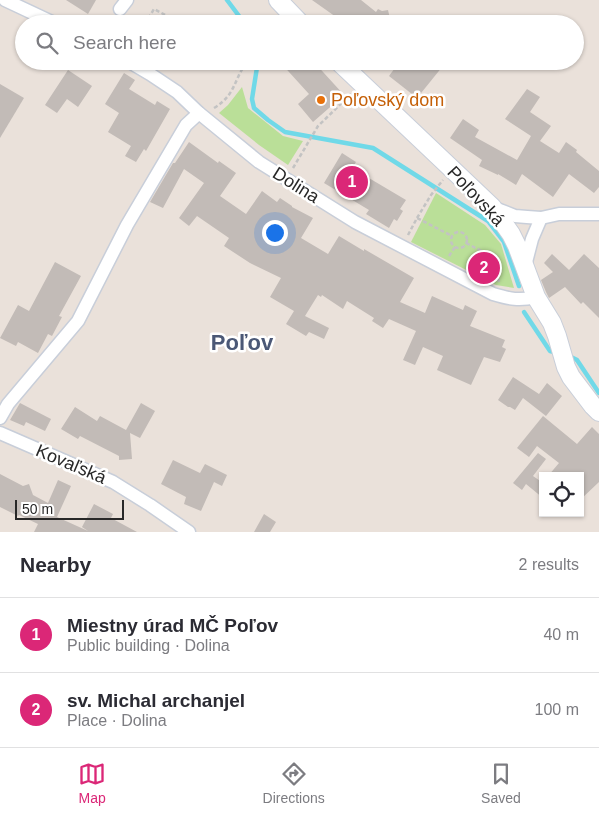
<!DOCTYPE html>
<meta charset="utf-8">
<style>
body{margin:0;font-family:Helvetica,sans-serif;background:#f2f2f3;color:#2b2b33}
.controls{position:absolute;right:15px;bottom:15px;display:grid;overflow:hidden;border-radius:0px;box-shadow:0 1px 4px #0004}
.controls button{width:45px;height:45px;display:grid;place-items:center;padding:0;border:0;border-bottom:1px solid #e1e1e2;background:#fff;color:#2b2b33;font:25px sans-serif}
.scale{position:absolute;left:15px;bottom:12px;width:109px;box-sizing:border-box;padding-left:5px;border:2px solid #282828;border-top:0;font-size:14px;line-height:18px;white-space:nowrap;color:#282828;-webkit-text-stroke:4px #fff;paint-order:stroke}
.you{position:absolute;left:274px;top:232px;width:18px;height:18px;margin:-12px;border:4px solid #fff;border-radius:50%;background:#1a73e8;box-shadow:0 0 0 8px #1a73e833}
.badge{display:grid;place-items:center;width:32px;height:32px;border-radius:50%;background:#db2777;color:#fff;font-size:16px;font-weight:700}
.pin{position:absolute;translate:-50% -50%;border:2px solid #fff;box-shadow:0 1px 5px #0006}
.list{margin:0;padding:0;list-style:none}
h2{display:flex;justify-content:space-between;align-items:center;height:65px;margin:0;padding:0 20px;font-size:21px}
h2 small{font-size:16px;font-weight:400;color:#7c7c81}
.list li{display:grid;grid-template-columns:32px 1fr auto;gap:15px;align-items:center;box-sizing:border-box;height:75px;padding:0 20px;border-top:1px solid #e1e1e2}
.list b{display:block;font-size:19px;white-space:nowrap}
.list p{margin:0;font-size:16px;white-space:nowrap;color:#7c7c81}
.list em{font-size:16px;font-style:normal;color:#7c7c81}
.icon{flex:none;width:28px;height:28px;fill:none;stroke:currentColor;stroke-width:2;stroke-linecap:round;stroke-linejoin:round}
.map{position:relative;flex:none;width:599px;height:532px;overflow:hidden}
.search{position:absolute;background:#fff;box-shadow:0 1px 4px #0004;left:15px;right:15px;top:15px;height:55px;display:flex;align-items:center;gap:12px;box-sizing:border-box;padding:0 18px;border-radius:28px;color:#7c7c81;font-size:19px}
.sheet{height:215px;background:#fff}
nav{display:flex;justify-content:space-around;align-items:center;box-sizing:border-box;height:70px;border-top:1px solid #e1e1e2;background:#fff;font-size:14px;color:#7c7c81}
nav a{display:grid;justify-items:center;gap:2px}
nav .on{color:#db2777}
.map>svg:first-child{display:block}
</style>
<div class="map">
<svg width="599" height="532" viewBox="0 0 599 532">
<rect width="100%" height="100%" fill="#eae1da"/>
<!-- green -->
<g fill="#badf98">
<polygon points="242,87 248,108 283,136 303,141 288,165 259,145 219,113 228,105"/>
<polygon points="436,193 485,225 501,244 514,288 496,285 411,242"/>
</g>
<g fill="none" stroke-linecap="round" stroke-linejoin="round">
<!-- stream -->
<g stroke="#70d9e8" stroke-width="4.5">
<polyline points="227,0 245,24"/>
<polyline points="258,61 252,99 254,108 268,120 285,132 373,148 488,221 504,242 519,286"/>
<polyline points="524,312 550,351 554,352"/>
<polyline points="571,357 577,360 599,393"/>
</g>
</g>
<!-- building -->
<g fill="#c2bbb7">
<polygon points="66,0 96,0 88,14"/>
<polygon points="312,0 361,0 376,12 378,9 382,11 388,10 391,23 392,24 346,24"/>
<polygon points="279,61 313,61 344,95 313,122 298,104 309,94"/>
<polygon points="400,61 447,61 417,98 389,76"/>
<polygon points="68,70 92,86 78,107 67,99 57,113 45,105"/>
<polygon points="124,73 135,80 129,89 155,105 157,101 170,109 146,151 144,149 136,162 125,156 131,146 108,132 119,113 105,104"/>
<polygon points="0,84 24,98 0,138"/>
<polygon points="527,89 540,97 530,112 551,126 540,141 559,153 566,142 577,150 576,152 599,171 599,187 594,193 569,174 553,197 522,174 516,185 498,174 498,175 479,166 482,160 450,138 463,119 479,130 475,137 517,160 531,136 505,119"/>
<polygon points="189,142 218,163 219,161 236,173 220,196 246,214 262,191 277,202 280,198 292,206 292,207 313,218 301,238 328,254 339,236 364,251 364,249 414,278 400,302 425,313 432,296 463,310 465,305 477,311 470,326 505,340 502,347 506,349 500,362 484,357 471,385 437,370 443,356 423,347 415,365 403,360 416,331 389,319 383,328 372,321 374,318 347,301 343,309 322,295 321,297 318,295 305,316 329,328 324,339 309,332 306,336 286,324 294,311 270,297 281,278 250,263 224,246 229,238 197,216 189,226 179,218 204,183 184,169 163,208 150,202 173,163 175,163"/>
<polygon points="342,153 356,162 352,168 406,200 400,209 403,211 397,221 394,219 389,228 366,214 369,210 324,183"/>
<polygon points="552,254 569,270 584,254 599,268 599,318 583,302 581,304 565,287 549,298 546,292 541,280 553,272 544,263"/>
<polygon points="55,262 81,276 59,316 62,317 52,336 48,334 38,353 18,342 16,346 0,338 18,305 29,311"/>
<polygon points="513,377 539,394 547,383 562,396 546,416 523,398 515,410 510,407 508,407 498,400"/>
<polygon points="20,403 51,419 45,431 26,422 24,426 10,420"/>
<polygon points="141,403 155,411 140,438 130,433 132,459 119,460 119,456 80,436 78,439 61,429 75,407 97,421 100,416 126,430"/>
<polygon points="543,416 577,444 592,427 599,434 599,482 580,500 580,476 548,476 559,463 537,446 529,457 517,448"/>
<polygon points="538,453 546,459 533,476 543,483 543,498 526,484 522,490 513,483"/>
<polygon points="173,460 200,473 205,464 227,475 222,486 214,482 201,511 184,504 186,497 161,484"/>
<polygon points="0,474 23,486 29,484 33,495 48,503 58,480 71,486 57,517 88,531 82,527 94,504 113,514 111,518 137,532 34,532 38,524 19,515 18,516 0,507"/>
<polygon points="264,514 276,522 270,532 254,532"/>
</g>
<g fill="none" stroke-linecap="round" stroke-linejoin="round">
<defs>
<g id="street">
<polyline points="5,0 56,24"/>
<polyline points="120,9 127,0"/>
<path d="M128,61l22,13 27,18 22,21 60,49 96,60 138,72c17,5 26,7 43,3"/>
<polyline points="492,207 515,216 527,217 541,218 559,214 599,214"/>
<polyline points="525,266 532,239 541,218"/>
<polyline points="0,418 8,404 78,321 127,225 186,125 199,113"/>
<polyline points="0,433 113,482 150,505 189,532"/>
</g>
<g id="secondary">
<polyline points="278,0 301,24"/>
<polyline points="338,61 492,207 511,234 517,246 536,297 552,323 557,336 566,367 571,377 593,406 599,412"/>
</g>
</defs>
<!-- street casing -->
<use href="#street" stroke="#c8ced9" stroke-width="15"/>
<!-- secondary casing -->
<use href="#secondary" stroke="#c8ced9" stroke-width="20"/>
<!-- path -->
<g stroke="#c3c3c3" stroke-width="2.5" stroke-dasharray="4 2.5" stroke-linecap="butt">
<polyline points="130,16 144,24"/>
<polyline points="107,24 111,19"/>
<polyline points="145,24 154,9 182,24"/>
<path d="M214,108c23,-14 19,-29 34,-47"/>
<polyline points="293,168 318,126 351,94"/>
<polyline points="417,218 431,195 443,180"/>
<circle cx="459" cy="240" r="8"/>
<polyline points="408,235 417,218 452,236"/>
<polyline points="466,243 493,257 499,282"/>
<polyline points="449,256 455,247"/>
</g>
<!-- street -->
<use href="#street" stroke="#fff" stroke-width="12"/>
<!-- secondary -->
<use href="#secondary" stroke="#fff" stroke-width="18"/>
</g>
<!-- markers -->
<circle fill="#e8710a" stroke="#fff" stroke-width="2" cx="321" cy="100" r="5"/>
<g text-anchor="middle" stroke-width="5" stroke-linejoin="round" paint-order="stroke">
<!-- food labels -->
<g font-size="18" fill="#c56008" stroke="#fff" text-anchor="start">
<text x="331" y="106">Poľovský dom</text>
</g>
<!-- street labels -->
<g font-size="18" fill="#282828" stroke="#fff">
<text transform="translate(296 185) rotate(32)" y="6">Dolina</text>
<text transform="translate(476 196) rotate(47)" y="6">Poľovská</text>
<text transform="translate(71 464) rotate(23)" y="6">Kovaľská</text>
</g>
<!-- district labels -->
<g font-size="22" font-weight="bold" fill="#4b5876" stroke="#fff">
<text x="242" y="350">Poľov</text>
</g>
</g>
</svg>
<div class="controls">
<button><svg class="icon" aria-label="locate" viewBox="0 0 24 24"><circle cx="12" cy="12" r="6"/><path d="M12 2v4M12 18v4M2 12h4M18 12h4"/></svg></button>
</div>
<div class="scale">50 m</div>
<div class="you"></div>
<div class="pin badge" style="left:352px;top:182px">1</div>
<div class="pin badge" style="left:484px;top:268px">2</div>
<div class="search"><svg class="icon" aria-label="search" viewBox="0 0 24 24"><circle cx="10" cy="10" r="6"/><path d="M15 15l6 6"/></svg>Search here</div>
</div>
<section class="sheet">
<h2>Nearby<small>2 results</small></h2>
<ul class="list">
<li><span class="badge">1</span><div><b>Miestny úrad MČ Poľov</b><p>Public building · Dolina</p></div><em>40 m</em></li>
<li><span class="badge">2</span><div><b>sv. Michal archanjel</b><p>Place · Dolina</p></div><em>100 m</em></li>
</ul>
</section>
<nav>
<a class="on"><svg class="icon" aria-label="map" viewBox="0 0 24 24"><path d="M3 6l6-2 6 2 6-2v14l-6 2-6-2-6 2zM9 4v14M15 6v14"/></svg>Map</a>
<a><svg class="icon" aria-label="directions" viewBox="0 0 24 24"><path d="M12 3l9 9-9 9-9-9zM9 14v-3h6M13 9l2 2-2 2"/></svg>Directions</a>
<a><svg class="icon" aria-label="saved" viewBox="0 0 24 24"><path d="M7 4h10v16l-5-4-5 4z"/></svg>Saved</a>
</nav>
